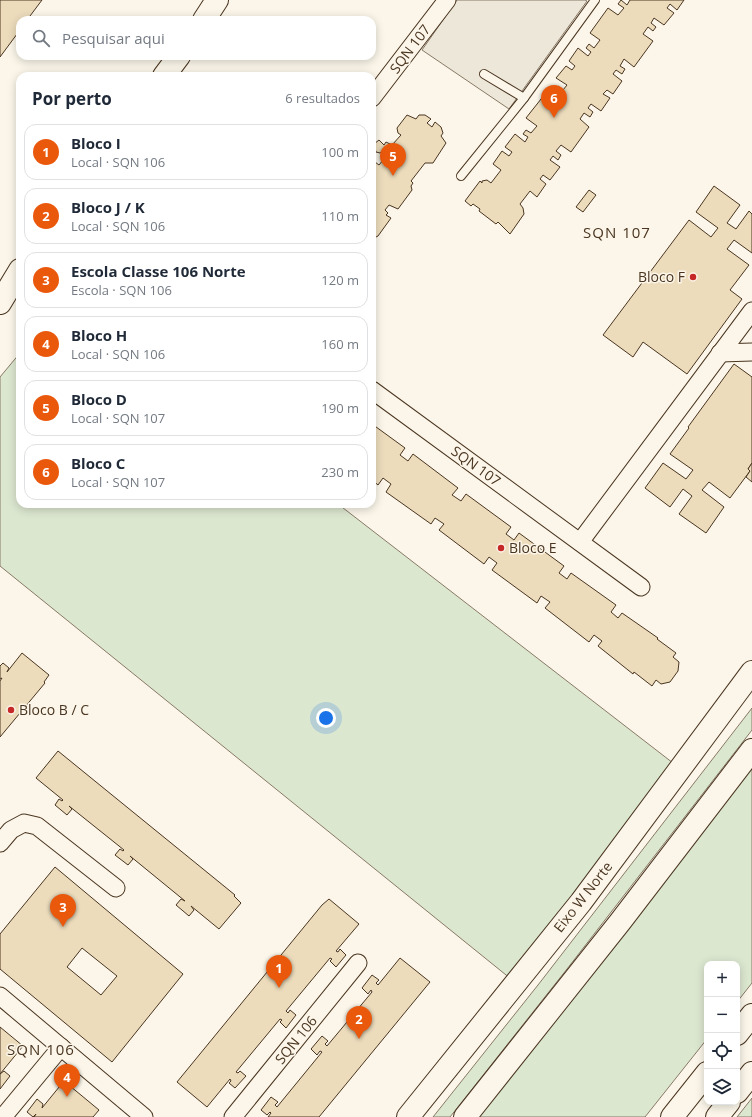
<!DOCTYPE html>
<html lang="pt">
<meta charset="utf-8">
<style>
body{margin:0;font-family:"Open Sans",sans-serif;background:#f6f6f7;color:#1f2937}
.controls{position:absolute;right:12px;bottom:12px;display:grid;overflow:hidden;border-radius:8px;box-shadow:0 2px 10px #0003}
.controls button{width:36px;height:36px;display:grid;place-items:center;padding:0;border:0;border-bottom:1px solid #e0e1e3;background:#fff;color:#1f2937;font:20px sans-serif}
.you{position:absolute;left:326px;top:718px;width:14px;height:14px;margin:-10px;border:3px solid #fff;border-radius:50%;background:#1a73e8;box-shadow:0 0 0 6px #1a73e833}
.badge{display:grid;place-items:center;width:26px;height:26px;border-radius:50%;background:#ea580c;color:#fff;font-size:13px;font-weight:700}
.pin{position:absolute;translate:-50% -33px;filter:drop-shadow(0 1px 2px #0008)}
.pin::after{content:'';position:absolute;top:21px;width:14px;height:12px;background:inherit;clip-path:polygon(0 0,100% 0,50% 100%)}
.list{margin:0;padding:0;list-style:none}
h2{display:flex;justify-content:space-between;align-items:center;height:52px;margin:0;padding:0 16px;font-size:17px}
h2 small{font-size:13px;font-weight:400;color:#747a83}
.list li{display:grid;grid-template-columns:26px 1fr auto;gap:12px;align-items:center;box-sizing:border-box;height:56px;margin:0 8px 8px;padding:0 8px;border:1px solid #e0e1e3;border-radius:12px}
.list b{display:block;font-size:15px;white-space:nowrap}
.list p{margin:0;font-size:13px;white-space:nowrap;color:#747a83}
.list em{font-size:13px;font-style:normal;color:#747a83}
.icon{flex:none;width:22px;height:22px;fill:none;stroke:currentColor;stroke-width:2;stroke-linecap:round;stroke-linejoin:round}
.map{position:relative;flex:none;width:752px;height:1117px;overflow:hidden}
.search{position:absolute;background:#fff;box-shadow:0 2px 10px #0003;left:16px;top:16px;width:360px;height:44px;display:flex;align-items:center;gap:10px;box-sizing:border-box;padding:0 14px;border-radius:12px;color:#747a83;font-size:15px}
.panel{position:absolute;background:#fff;box-shadow:0 2px 10px #0003;left:16px;top:72px;width:360px;height:436px;border-radius:12px}
.map>svg:first-child{display:block}
</style>
<div class="map">
<svg width="752" height="1117" viewBox="0 0 752 1117">
<rect width="100%" height="100%" fill="#fbf6e9"/>
<!-- green -->
<g fill="#dce7d0" stroke="#887966">
<polygon points="20,353 20,504 338,504 673,763 511,979 0,566 0,377"/>
<polygon points="752,708 752,730 567,969 450,1117 433,1117 538,985"/>
<polygon points="752,768 752,983 737,1002 737,964 707,964 707,1039 645,1117 474,1117"/>
<polygon points="752,1098 752,1117 737,1117"/>
</g>
<!-- parking -->
<polygon fill="#ede7d9" stroke="#887966" points="457,0 585,0 587,1 509,109 422,50"/>
<!-- building -->
<g fill="#ecdcbc" stroke="#4a3520" fill-rule="evenodd">
<polygon points="0,0 42,0 27,20 20,20 20,30 0,57"/>
<polygon points="621,0 627,5 630,0 684,0 677,10 670,4 667,8 674,13 664,25 654,18 651,23 656,27 653,31 648,27 643,34 653,41 634,67 624,59 620,66 625,69 622,74 616,70 613,74 622,81 613,94 607,90 603,94 610,98 601,111 591,104 588,108 593,112 590,117 584,113 580,119 589,127 571,152 561,145 556,151 561,155 558,160 553,156 550,160 560,167 550,180 543,175 540,179 546,184 537,197 530,191 520,204 523,208 524,214 510,234 498,222 496,224 479,211 480,209 473,204 471,206 465,201 480,181 482,183 482,181 487,180 491,183 501,170 493,164 502,151 509,156 512,152 505,147 515,134 525,142 528,137 523,134 526,130 531,133 537,126 526,118 545,94 555,101 560,94 555,90 558,86 563,90 567,85 556,78 566,66 572,70 575,66 569,61 578,48 588,56 591,52 586,48 589,44 594,48 600,40 590,33 608,8 618,15 624,8 618,4"/>
<polygon points="407,115 416,119 419,115 425,115 431,119 427,123 432,127 435,122 441,127 443,133 441,136 446,143 433,163 425,163 411,181 413,183 411,186 412,190 398,209 389,205 385,210 388,213 386,215 391,218 378,236 372,239 372,166 375,162 379,165 388,154 383,151 380,153 376,152 374,144 379,140 384,145 386,142 392,145 401,135 398,133 397,128"/>
<polygon points="714,186 740,205 727,223 736,229 749,211 752,214 752,253 734,240 727,249 749,265 730,290 742,299 687,374 643,342 633,357 603,335 689,220 711,237 718,228 696,212"/>
<polygon points="589,190 596,195 583,212 576,207"/>
<polygon points="734,364 752,377 752,463 748,469 750,471 730,498 709,482 702,490 724,507 706,533 679,514 692,496 683,489 670,507 645,488 663,463 686,479 693,470 670,454 689,428 688,427"/>
<polygon points="372,424 405,448 400,455 408,461 413,454 458,488 452,495 461,501 466,494 511,527 506,534 514,540 519,533 564,566 559,573 567,579 571,573 616,605 611,612 618,618 622,613 658,638 657,639 676,653 673,657 679,662 678,671 670,682 661,684 656,680 652,686 634,672 633,674 598,646 602,641 594,635 589,642 545,608 550,602 541,596 537,603 492,570 497,563 489,557 484,564 439,530 444,524 435,518 431,524 386,492 391,484 383,478 378,485 372,480"/>
<polygon points="752,463 752,482 746,477 750,471 748,469"/>
<polygon points="22,653 49,675 44,682 45,683 0,737 0,681 2,678 0,679 0,666 3,663 9,668 7,672"/>
<polygon points="58,751 235,895 234,896 241,903 219,929 191,906 194,910 189,916 176,905 181,899 185,901 130,856 133,859 128,865 115,855 120,849 123,851 124,850 69,806 72,809 67,815 55,805 59,799 62,801 63,800 36,778"/>
<path d="M55,867l128,107 -71,88 -112,-93v-35zM82,948l35,28 -16,19 -34,-28z"/>
<polygon points="329,899 359,924 336,951 338,952 340,949 346,955 336,967 330,961 332,959 330,958 286,1011 288,1013 290,1010 296,1015 286,1028 280,1022 282,1020 280,1019 236,1072 238,1073 240,1071 246,1076 235,1088 229,1083 231,1081 230,1079 207,1107 177,1082 322,905"/>
<polygon points="400,958 430,982 319,1117 268,1117 271,1113 270,1112 267,1115 261,1110 271,1097 278,1102 275,1105 277,1107 322,1052 320,1051 317,1055 311,1049 322,1036 328,1041 325,1044 327,1046 372,992 371,990 368,994 362,988 372,975 379,980 376,983 378,985"/>
<polygon points="0,1027 23,1046 0,1074 4,1071 10,1076 0,1089"/>
<polygon points="64,1081 99,1110 93,1117 34,1117 36,1114 33,1117 27,1112 37,1099 43,1104 42,1108"/>
</g>
<g fill="none" stroke-linecap="round" stroke-linejoin="round">
<defs>
<g id="lane">
<polyline points="484,74 524,98"/>
<polyline points="461,176 524,98 595,0"/>
</g>
<g id="street">
<polyline points="372,98 447,0"/>
<polyline points="720,353 752,352"/>
<polyline points="372,390 641,587"/>
<polyline points="580,542 752,311"/>
<polyline points="0,843 11,830 24,823 37,826 116,888"/>
<polyline points="0,996 144,1117"/>
<polyline points="3,1117 61,1047"/>
<polyline points="233,1117 358,963"/>
</g>
<g id="secondary">
<polyline points="204,20 217,0"/>
<polyline points="164,76 179,56"/>
<polyline points="0,303 20,270"/>
</g>
<g id="primary">
<polyline points="408,1117 581,902 752,672"/>
<polyline points="465,1117 620,922 752,750"/>
</g>
<g id="highway">
<polyline points="737,1034 752,1015"/>
<polyline points="737,1092 752,1073"/>
<polyline points="672,1117 707,1073"/>
<polyline points="717,1117 729,1102"/>
</g>
</defs>
<!-- lane casing -->
<use href="#lane" stroke="#4a3520" stroke-width="10"/>
<!-- street casing -->
<use href="#street" stroke="#4a3520" stroke-width="19"/>
<!-- secondary casing -->
<use href="#secondary" stroke="#4a3520" stroke-width="24"/>
<!-- primary casing -->
<use href="#primary" stroke="#4a3520" stroke-width="24"/>
<!-- highway casing -->
<use href="#highway" stroke="#4a3520" stroke-width="24"/>
<!-- lane -->
<use href="#lane" stroke="#fbf6e9" stroke-width="8"/>
<!-- street -->
<use href="#street" stroke="#fbf6e9" stroke-width="17"/>
<!-- secondary -->
<use href="#secondary" stroke="#fbf6e9" stroke-width="22"/>
<!-- primary -->
<use href="#primary" stroke="#fbf6e9" stroke-width="22"/>
<!-- highway -->
<use href="#highway" stroke="#fbf6e9" stroke-width="22"/>
</g>
<!-- markers -->
<g fill="#c62828" stroke="#fbf6e9" stroke-width="1.5">
<circle cx="693" cy="277" r="4"/>
<circle cx="501" cy="548" r="4"/>
<circle cx="11" cy="710" r="4"/>
</g>
<g text-anchor="middle" stroke-width="3" stroke-linejoin="round" paint-order="stroke">
<!-- street labels -->
<g font-size="14" fill="#4a3520" stroke="#fbf6e9">
<text transform="translate(410 49) rotate(-53)" y="5">SQN 107</text>
<text transform="translate(476 466) rotate(36)" y="5">SQN 107</text>
<text transform="translate(583 897) rotate(-52)" y="5">Eixo W Norte</text>
<text transform="translate(296 1040) rotate(-51)" y="5">SQN 106</text>
</g>
<!-- poi labels -->
<g font-size="14" fill="#4a3520" stroke="#fbf6e9" text-anchor="start">
<text x="685" y="282" text-anchor="end">Bloco F</text>
<text x="509" y="553">Bloco E</text>
<text x="19" y="715">Bloco B / C</text>
</g>
<!-- neighbourhood labels -->
<g font-size="15" letter-spacing="1" fill="#4a3520" stroke="#fbf6e9">
<text x="617" y="238">SQN 107</text>
<text x="41" y="1055">SQN 106</text>
</g>
</g>
</svg>
<div class="controls">
<button>+</button>
<button>−</button>
<button><svg class="icon" aria-label="locate" viewBox="0 0 24 24"><circle cx="12" cy="12" r="6"/><path d="M12 2v4M12 18v4M2 12h4M18 12h4"/></svg></button>
<button><svg class="icon" aria-label="layers" viewBox="0 0 24 24"><path d="M12 4l9 5-9 5-9-5zM3 14l9 5 9-5"/></svg></button>
</div>
<div class="you"></div>
<div class="pin badge" style="left:279px;top:988px">1</div>
<div class="pin badge" style="left:359px;top:1039px">2</div>
<div class="pin badge" style="left:63px;top:927px">3</div>
<div class="pin badge" style="left:67px;top:1097px">4</div>
<div class="pin badge" style="left:393px;top:176px">5</div>
<div class="pin badge" style="left:554px;top:118px">6</div>
<div class="search"><svg class="icon" aria-label="search" viewBox="0 0 24 24"><circle cx="10" cy="10" r="6"/><path d="M15 15l6 6"/></svg>Pesquisar aqui</div>
<section class="panel">
<h2>Por perto<small>6 resultados</small></h2>
<ul class="list">
<li><span class="badge">1</span><div><b>Bloco I</b><p>Local · SQN 106</p></div><em>100 m</em></li>
<li><span class="badge">2</span><div><b>Bloco J / K</b><p>Local · SQN 106</p></div><em>110 m</em></li>
<li><span class="badge">3</span><div><b>Escola Classe 106 Norte</b><p>Escola · SQN 106</p></div><em>120 m</em></li>
<li><span class="badge">4</span><div><b>Bloco H</b><p>Local · SQN 106</p></div><em>160 m</em></li>
<li><span class="badge">5</span><div><b>Bloco D</b><p>Local · SQN 107</p></div><em>190 m</em></li>
<li><span class="badge">6</span><div><b>Bloco C</b><p>Local · SQN 107</p></div><em>230 m</em></li>
</ul>
</section>
</div>
